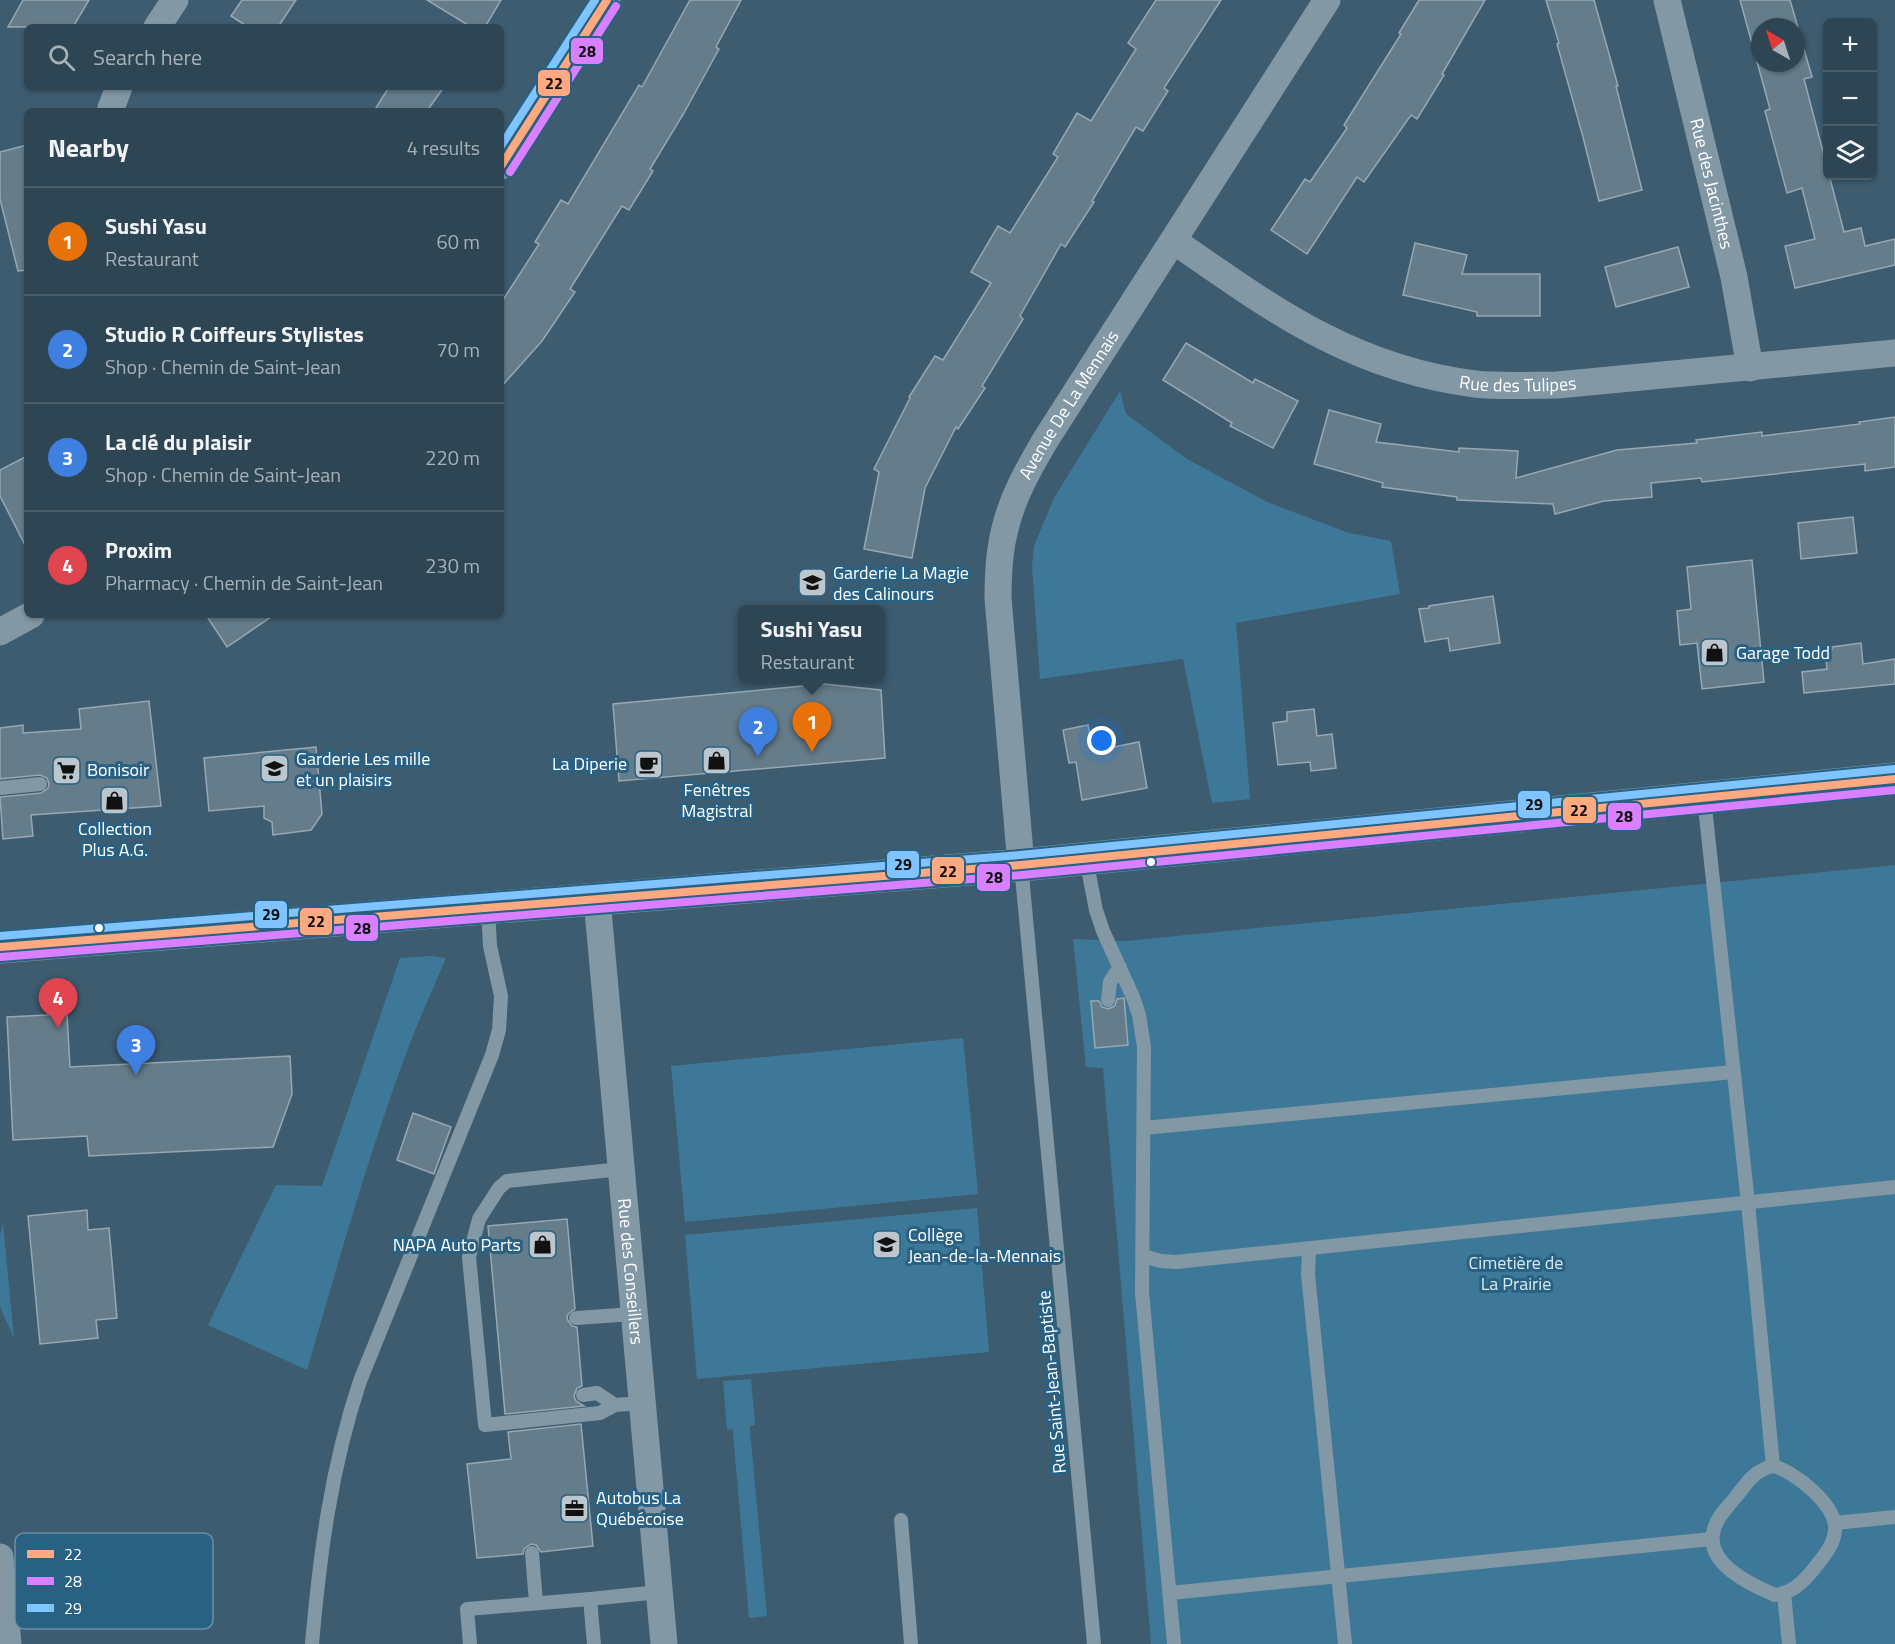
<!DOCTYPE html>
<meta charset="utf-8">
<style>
body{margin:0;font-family:"Titillium Web",sans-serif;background:#3a4f5d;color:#f1f3f6}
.controls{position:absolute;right:18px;top:18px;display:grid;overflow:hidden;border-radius:9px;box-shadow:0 2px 4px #0004}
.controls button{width:54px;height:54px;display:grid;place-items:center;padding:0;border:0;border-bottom:2px solid #495d6a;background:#2e4553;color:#f1f3f6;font:30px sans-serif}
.compass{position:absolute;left:1751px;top:18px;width:54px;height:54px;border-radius:50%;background:#2e4553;box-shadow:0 2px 4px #0004;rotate:321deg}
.you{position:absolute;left:1102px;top:741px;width:21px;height:21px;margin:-15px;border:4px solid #fff;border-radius:50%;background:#1a73e8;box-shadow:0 0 0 9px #1a73e833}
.badge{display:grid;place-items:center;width:39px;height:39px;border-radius:50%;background:#bbc6cd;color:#fff;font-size:20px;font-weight:700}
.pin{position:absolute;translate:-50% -50px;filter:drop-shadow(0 2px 3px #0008)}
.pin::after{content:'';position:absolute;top:32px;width:21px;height:18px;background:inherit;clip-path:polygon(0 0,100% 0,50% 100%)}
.popup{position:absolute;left:738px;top:605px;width:147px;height:78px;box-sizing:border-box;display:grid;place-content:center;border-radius:9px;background:#2e4553;filter:drop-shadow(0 2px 4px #0005);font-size:20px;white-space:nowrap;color:#a7b1b8}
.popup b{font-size:22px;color:#f1f3f6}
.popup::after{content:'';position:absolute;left:50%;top:100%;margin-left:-12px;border:12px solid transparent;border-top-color:#2e4553}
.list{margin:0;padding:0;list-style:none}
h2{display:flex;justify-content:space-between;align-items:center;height:78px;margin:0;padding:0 24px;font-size:26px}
h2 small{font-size:20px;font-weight:400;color:#a7b1b8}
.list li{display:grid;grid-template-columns:39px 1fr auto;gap:18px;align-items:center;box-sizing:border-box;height:108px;padding:0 24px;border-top:2px solid #495d6a}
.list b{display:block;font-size:22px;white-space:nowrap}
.list p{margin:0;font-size:20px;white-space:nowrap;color:#a7b1b8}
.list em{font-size:20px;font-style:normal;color:#a7b1b8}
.icon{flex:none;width:33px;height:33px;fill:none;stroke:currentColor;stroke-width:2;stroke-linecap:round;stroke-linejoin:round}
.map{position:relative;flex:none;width:1895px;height:1644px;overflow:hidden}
.search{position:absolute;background:#2e4553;box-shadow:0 2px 4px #0004;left:24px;top:24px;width:480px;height:66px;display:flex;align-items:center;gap:15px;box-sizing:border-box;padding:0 21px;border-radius:9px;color:#a7b1b8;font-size:22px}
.panel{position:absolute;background:#2e4553;box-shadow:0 2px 4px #0004;left:24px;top:108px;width:480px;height:510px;border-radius:9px}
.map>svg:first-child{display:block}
</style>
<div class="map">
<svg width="1895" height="1644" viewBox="0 0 1895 1644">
<rect width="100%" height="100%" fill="#3d5c6f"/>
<!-- green -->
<g fill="#3e7899">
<polygon points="1120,391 1126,414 1187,459 1267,502 1349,533 1391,541 1400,594 1236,623 1250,799 1212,803 1183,659 1040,679 1032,566 1034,546 1054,498"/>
<polygon points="1895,865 1895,1644 1151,1644 1103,1068 1086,1067 1073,939 1126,941"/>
<path d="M431,956l15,2c-13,31 -27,61 -39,93 -39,105 -69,212 -100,319l-99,-45 68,-140 46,1 78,-228z"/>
<polygon points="963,1038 978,1194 685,1222 671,1066"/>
<polygon points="977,1208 989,1352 697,1379 685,1235"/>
<polygon points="3,1224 14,1338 0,1307 0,1235"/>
<polygon points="751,1379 755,1425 750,1426 750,1430 767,1616 749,1618 733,1432 732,1429 727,1430 723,1381"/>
</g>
<!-- building -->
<g fill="#657c8a" stroke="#97a8b3" stroke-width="1.5" fill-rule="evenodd">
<polygon points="23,0 89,0 73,27 8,27"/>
<polygon points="242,0 296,0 278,27 248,27 231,16"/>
<polygon points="427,0 501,0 485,27 471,27"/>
<polygon points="690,0 741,0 716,47 719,49 684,113 650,169 653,171 629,210 622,206 570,289 575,292 542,341 501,387 501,303 539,244 535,242 561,200 568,204 639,85 642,87"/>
<polygon points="1156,0 1221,0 1164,88 1168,91 1143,131 1136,127 1092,201 1094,202 1065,247 1061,244 1020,316 1023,319 982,386 985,388 958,429 956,427 925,488 912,558 864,549 879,472 874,469 910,398 909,397 935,356 943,360 991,283 971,272 998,226 1010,233 1058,157 1053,154 1077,113 1091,121 1136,49 1128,43"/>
<polygon points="1419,0 1485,0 1442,74 1444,75 1417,119 1411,115 1364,182 1357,177 1307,254 1271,230 1305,179 1310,182 1347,128 1344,125 1401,34 1399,33"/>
<polygon points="1546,0 1594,0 1618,86 1616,86 1642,190 1599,201 1583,137 1557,44 1559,43"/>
<path d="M1740,0h50l22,77 -8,2 40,153 17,-4 4,18 30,-7v26l-100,23 -10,-42 30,-7 -13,-51 -15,5 -22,-82 5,-2zM1760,27h36v36h-36z"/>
<polygon points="389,87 444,87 427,111 374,111"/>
<polygon points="27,145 27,270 18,271 0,199 0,152"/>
<polygon points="1415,243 1467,255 1462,274 1540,274 1540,316 1477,316 1477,312 1403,295"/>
<polygon points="1678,247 1689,287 1616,307 1605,267"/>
<polygon points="1186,343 1253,383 1255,379 1298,401 1273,448 1230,426 1232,423 1163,380"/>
<polygon points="1329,410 1381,424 1376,442 1459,452 1459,448 1518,451 1516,478 1617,450 1697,443 1696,440 1762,432 1762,436 1860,424 1859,422 1895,417 1895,467 1865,471 1865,464 1702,482 1701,478 1651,483 1652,497 1604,501 1555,514 1553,504 1457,500 1457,497 1382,487 1383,483 1314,464"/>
<polygon points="27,456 27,549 0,496 0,470"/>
<polygon points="1853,517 1857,553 1801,559 1798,523"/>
<polygon points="1752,560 1764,682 1702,689 1697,643 1680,645 1677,611 1691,609 1687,567"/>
<polygon points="1493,596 1500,643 1450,651 1448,638 1425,642 1419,609 1429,608 1429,606"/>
<polygon points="206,615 274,615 227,647"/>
<polygon points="1861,643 1863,664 1895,659 1895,684 1804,693 1802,672 1827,669 1825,649 1832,649 1832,647"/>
<polygon points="824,684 881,690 885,758 619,781 613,704"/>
<polygon points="149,701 161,806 31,815 33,836 3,839 0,797 41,793 48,788 49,784 47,778 40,775 0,779 0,728 23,725 23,733 81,729 79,709"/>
<polygon points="1314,709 1317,736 1332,734 1336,768 1311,771 1310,762 1278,765 1273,723 1287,721 1287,712"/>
<polygon points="1088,725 1093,751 1139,742 1147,788 1082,800 1076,762 1069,763 1063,730"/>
<polygon points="316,747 322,814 311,830 273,835 272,822 264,818 264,806 209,811 204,758"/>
<polygon points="1124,998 1128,1045 1095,1048 1091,1001 1099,1001 1102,1007 1108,1009 1115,1006 1117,999"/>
<polygon points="67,1014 70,1067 290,1056 292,1094 273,1147 89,1156 87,1136 13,1140 7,1017"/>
<polygon points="413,1113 451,1127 434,1174 397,1160"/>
<polygon points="87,1210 88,1230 109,1228 117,1318 96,1320 98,1338 40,1344 28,1216"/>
<polygon points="567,1219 575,1309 568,1314 567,1319 572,1326 577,1327 582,1386 577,1388 574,1396 576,1401 584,1406 505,1414 488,1226"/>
<polygon points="581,1424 593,1546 541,1552 536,1545 531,1544 524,1549 523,1554 477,1558 467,1464 511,1459 508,1432"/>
</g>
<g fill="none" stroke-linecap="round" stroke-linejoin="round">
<!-- lane -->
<g stroke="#8398a5" stroke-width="14">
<polyline points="0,788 40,784"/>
<polyline points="1704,798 1748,1203 1773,1466"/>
<polyline points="1086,859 1096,910 1103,931 1133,997 1139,1015 1144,1047 1142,1292 1174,1644"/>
<polyline points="1021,865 1094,1644"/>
<polyline points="1108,1000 1110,982 1120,967"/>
<polyline points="1144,1128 1733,1072"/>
<polyline points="621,1169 507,1181 499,1188 479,1219 469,1257 485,1425 600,1413 615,1405 642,1403"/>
<polyline points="1309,1249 1308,1274 1345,1644"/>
<polyline points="1143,1256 1161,1261 1176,1262 1895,1187"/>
<polyline points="576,1318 634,1314"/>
<polyline points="583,1395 597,1393 615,1405"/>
<path d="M1773,1466c21,5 64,39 62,64 -1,16 -13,28 -22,40 -11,13 -21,23 -38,25 -24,-10 -72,-32 -61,-66 3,-12 13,-21 21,-31 11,-14 19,-28 38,-32z"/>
<polyline points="901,1520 911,1644"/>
<polyline points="1835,1523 1895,1517"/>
<polyline points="532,1553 536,1603"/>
<polyline points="1170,1593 1712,1539"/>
<polyline points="1784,1594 1789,1644"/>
<path d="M312,1644c8,-91 19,-176 48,-263l132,-326 7,-25 2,-34 -11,-50 -2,-38"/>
<polyline points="470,1644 467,1609 590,1599"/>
<polyline points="594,1644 590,1599 659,1592"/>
</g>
<!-- street -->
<g stroke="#8398a5" stroke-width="27">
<path id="s1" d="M1667,0l67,277 16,91"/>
<polyline points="157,27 175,0"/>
<polyline points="110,111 119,87"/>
<polyline points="501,166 607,0"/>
<path id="s2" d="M1174,241c98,68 179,128 301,143 28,3 55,1 82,1l338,-32"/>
<polyline points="0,632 31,615"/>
<path id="s3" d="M1021,865l-23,-267c0,-22 1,-44 6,-65 7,-34 25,-65 42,-94l281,-439"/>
<path id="s4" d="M597,899l67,745"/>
<polyline points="0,1557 8,1644"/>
</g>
<!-- primary -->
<polyline stroke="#8297a2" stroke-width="33" points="0,947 1021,865 1895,779"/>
<defs>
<g id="bus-1">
<polyline points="501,166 607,0"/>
<polyline points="0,947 1021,865 1895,779"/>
</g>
<g id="bus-2">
<polyline points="510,172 616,6"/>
<polyline points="1,957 1022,875 1895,790"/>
</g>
<g id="bus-3">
<polyline points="501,146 595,0"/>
<polyline points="0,936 1020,855 1894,769"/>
</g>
</defs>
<!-- bus-1 casing -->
<use href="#bus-1" stroke="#296183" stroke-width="12"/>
<!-- bus-2 casing -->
<use href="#bus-2" stroke="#296183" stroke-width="12"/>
<!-- bus-3 casing -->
<use href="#bus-3" stroke="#296183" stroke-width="12"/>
<!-- bus-1 -->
<use href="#bus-1" stroke="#ffa980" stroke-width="8"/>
<!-- bus-2 -->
<use href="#bus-2" stroke="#d880ff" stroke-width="8"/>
<!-- bus-3 -->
<use href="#bus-3" stroke="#80c4ff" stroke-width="8"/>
</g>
<!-- icons -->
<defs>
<symbol id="school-square" viewBox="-11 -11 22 22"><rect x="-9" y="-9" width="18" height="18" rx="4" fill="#bbc6cd" stroke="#296183"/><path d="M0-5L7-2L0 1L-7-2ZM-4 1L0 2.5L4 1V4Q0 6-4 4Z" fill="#111"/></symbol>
<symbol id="shop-square" viewBox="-11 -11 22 22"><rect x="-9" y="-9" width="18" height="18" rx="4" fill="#bbc6cd" stroke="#296183"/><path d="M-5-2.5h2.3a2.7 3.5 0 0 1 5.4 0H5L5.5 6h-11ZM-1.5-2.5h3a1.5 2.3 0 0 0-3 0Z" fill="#111"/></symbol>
<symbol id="cafe-square" viewBox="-11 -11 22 22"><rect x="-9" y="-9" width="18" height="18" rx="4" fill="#bbc6cd" stroke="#296183"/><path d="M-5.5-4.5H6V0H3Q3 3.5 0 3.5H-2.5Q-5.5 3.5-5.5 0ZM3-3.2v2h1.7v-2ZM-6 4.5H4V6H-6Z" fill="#111"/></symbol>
<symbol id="supermarket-square" viewBox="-11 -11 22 22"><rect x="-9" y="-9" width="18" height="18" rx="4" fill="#bbc6cd" stroke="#296183"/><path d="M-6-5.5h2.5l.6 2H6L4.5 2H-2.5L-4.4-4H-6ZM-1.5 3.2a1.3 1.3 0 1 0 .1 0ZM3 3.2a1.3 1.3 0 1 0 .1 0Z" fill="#111"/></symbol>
<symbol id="office-square" viewBox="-11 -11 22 22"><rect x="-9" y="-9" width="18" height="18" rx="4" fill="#bbc6cd" stroke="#296183"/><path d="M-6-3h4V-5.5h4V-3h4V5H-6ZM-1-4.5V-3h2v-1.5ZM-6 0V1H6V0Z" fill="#111"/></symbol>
</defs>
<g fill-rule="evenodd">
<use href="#school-square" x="796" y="566" width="33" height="33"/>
<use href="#shop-square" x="1698" y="636" width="33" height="33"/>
<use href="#shop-square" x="700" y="744" width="33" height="33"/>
<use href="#cafe-square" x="632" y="748" width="33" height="33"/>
<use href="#school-square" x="258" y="752" width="33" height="33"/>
<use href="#supermarket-square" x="50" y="754" width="33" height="33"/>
<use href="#shop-square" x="98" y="784" width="33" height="33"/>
<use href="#shop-square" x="526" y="1228" width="33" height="33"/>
<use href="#school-square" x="870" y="1228" width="33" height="33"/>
<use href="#office-square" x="558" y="1492" width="33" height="33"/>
</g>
<!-- markers -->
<g fill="#fff" stroke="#296183" stroke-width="2">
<circle cx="1151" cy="862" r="5"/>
<circle cx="99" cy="928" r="5"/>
</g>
<g text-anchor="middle" stroke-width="6" stroke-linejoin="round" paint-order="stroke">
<!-- street labels -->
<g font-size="18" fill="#fff" stroke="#296183">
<text dy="6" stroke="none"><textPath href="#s1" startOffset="189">Rue des Jacinthes</textPath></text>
<text dy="6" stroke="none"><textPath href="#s2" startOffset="380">Rue des Tulipes</textPath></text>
<text dy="6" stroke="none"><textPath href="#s3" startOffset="478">Avenue De La Mennais</textPath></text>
<text dy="6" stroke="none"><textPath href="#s4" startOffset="374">Rue des Conseillers</textPath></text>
<text transform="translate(1052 1382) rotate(-95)" y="6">Rue Saint-Jean-Baptiste</text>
</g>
<!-- poi labels -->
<g font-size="18" fill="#fff" stroke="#296183" text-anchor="start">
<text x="833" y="579">Garderie La Magie<tspan x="833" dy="21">des Calinours</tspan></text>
<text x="1736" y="659">Garage Todd</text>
<text x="296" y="765">Garderie Les mille<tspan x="296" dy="21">et un plaisirs</tspan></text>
<text x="627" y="770" text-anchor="end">La Diperie</text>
<text x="87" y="776">Bonisoir</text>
<text x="717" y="796" text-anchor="middle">Fenêtres<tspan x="717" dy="21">Magistral</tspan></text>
<text x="115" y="835" text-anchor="middle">Collection<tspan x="115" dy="21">Plus A.G.</tspan></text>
<text x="908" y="1241">Collège<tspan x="908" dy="21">Jean-de-la-Mennais</tspan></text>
<text x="521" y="1251" text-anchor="end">NAPA Auto Parts</text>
<text x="596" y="1504">Autobus La<tspan x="596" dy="21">Québécoise</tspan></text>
</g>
<!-- park labels -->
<g font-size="18" fill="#d6eaf5" stroke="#296183">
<text x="1516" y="1269">Cimetière de<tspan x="1516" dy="21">La Prairie</tspan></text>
</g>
</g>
<!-- legend -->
<rect x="15" y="1533" width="198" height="96" rx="9" fill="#296183" stroke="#6990a8" stroke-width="1.5"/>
<rect x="27" y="1550" width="27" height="8" fill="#ffa980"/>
<rect x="27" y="1577" width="27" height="8" fill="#d880ff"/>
<rect x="27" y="1604" width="27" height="8" fill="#80c4ff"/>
<g font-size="16" fill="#fff">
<text x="64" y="1560">22</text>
<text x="64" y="1587">28</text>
<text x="64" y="1614">29</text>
</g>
<g stroke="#296183" stroke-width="2">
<rect x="570" y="37" width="34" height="28" rx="6" fill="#d880ff"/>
<rect x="537" y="69" width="34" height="28" rx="6" fill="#ffa980"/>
<rect x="1517" y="790" width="34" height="29" rx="6" fill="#80c4ff"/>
<rect x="1562" y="796" width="35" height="28" rx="6" fill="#ffa980"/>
<rect x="1607" y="802" width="35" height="29" rx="6" fill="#d880ff"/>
<rect x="886" y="850" width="34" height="29" rx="6" fill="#80c4ff"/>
<rect x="931" y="856" width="34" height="29" rx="6" fill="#ffa980"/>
<rect x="976" y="863" width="35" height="29" rx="6" fill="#d880ff"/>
<rect x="254" y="900" width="34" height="29" rx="6" fill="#80c4ff"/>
<rect x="299" y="907" width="34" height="29" rx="6" fill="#ffa980"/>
<rect x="345" y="914" width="34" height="28" rx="6" fill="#d880ff"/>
</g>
<g font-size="16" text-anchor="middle" font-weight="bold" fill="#111">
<text x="587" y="57">28</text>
<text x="554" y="89">22</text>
<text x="1534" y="810">29</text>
<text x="1579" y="816">22</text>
<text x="1624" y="822">28</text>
<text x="903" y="870">29</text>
<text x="948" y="877">22</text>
<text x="994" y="883">28</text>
<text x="271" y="920">29</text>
<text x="316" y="927">22</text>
<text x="362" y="934">28</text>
</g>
</svg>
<div class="controls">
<button>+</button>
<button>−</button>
<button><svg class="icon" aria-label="layers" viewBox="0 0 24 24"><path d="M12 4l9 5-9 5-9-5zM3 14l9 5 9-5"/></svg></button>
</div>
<svg class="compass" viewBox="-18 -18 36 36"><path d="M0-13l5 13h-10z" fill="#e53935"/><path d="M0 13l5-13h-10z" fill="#a7b1b8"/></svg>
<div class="you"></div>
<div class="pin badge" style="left:812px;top:752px;background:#e8710a">1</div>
<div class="popup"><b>Sushi Yasu</b>Restaurant</div>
<div class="pin badge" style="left:758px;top:757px;background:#3f7fe0">2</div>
<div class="pin badge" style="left:136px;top:1075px;background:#3f7fe0">3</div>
<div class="pin badge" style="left:58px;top:1028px;background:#e0444e">4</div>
<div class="search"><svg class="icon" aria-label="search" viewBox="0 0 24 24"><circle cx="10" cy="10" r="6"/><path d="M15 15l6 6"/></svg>Search here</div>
<section class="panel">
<h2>Nearby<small>4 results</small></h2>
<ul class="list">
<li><span class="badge" style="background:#e8710a">1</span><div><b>Sushi Yasu</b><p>Restaurant</p></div><em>60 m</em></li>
<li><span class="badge" style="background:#3f7fe0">2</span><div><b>Studio R Coiffeurs Stylistes</b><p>Shop · Chemin de Saint-Jean</p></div><em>70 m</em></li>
<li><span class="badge" style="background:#3f7fe0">3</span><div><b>La clé du plaisir</b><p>Shop · Chemin de Saint-Jean</p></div><em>220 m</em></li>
<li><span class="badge" style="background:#e0444e">4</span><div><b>Proxim</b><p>Pharmacy · Chemin de Saint-Jean</p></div><em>230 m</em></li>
</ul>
</section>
</div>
